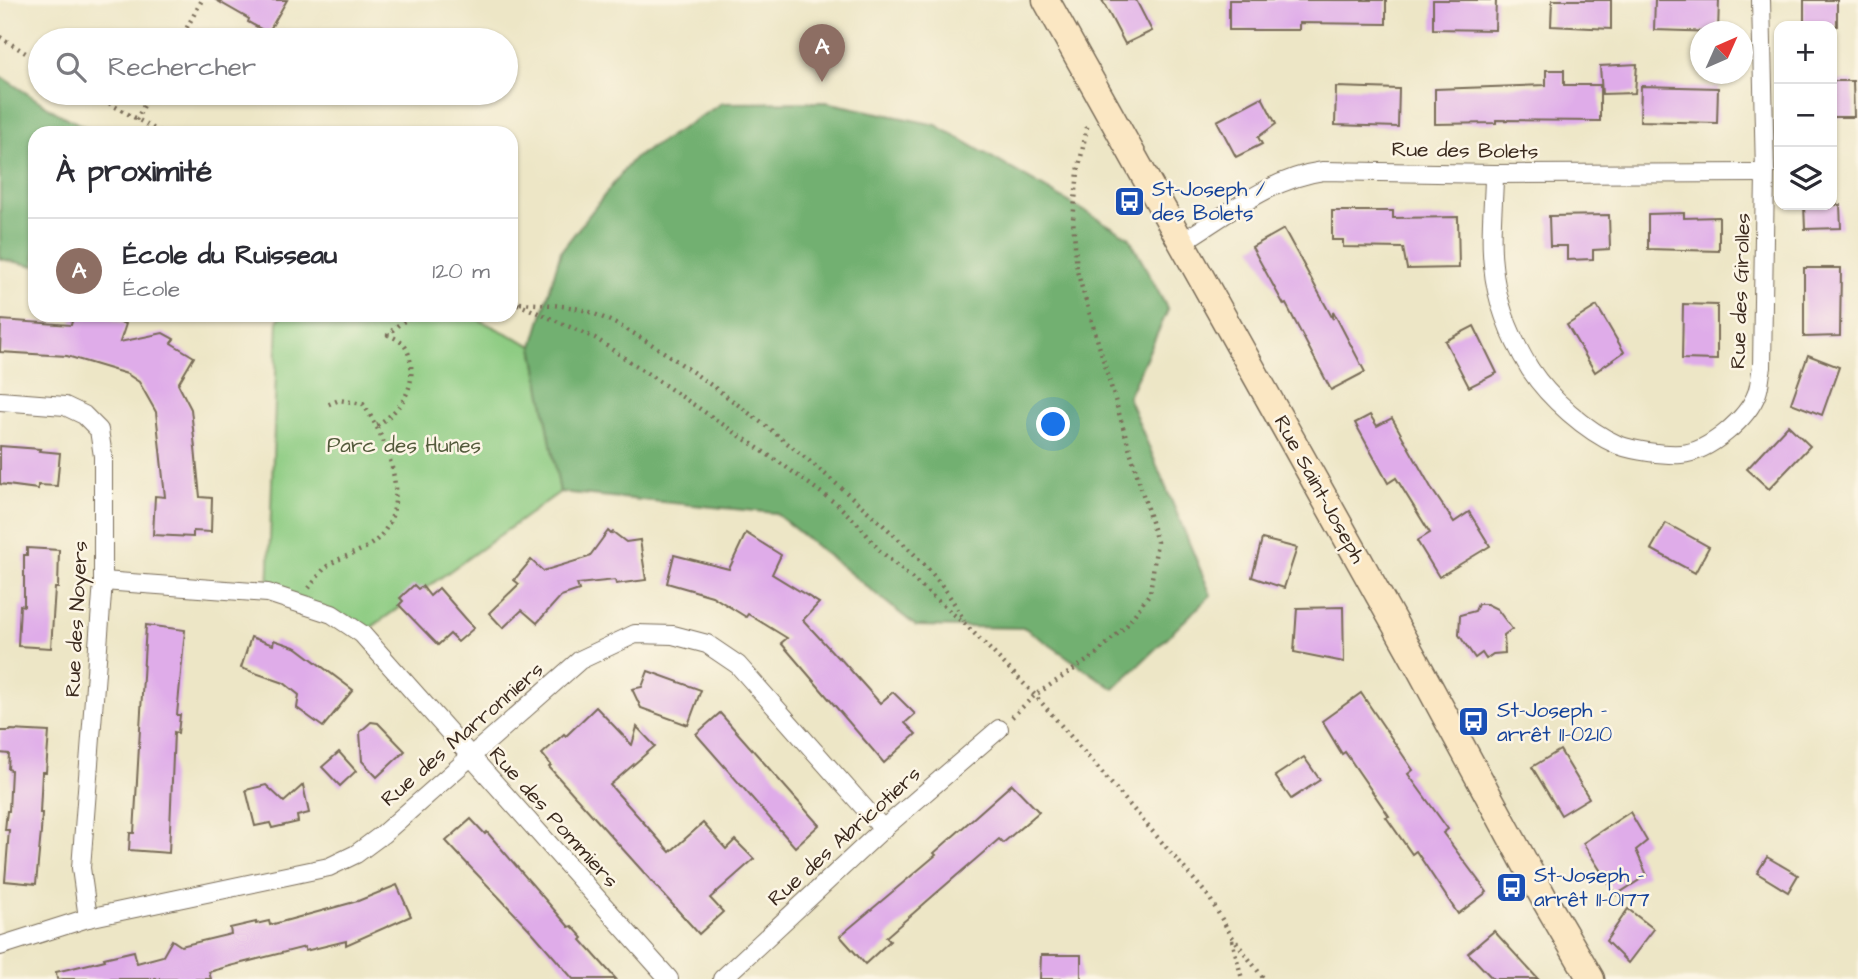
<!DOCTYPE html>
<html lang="fr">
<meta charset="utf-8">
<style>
body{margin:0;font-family:"Architects Daughter",sans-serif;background:#f7f7f7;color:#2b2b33}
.controls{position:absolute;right:21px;top:21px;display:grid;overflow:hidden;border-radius:14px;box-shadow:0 2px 5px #0004}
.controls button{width:63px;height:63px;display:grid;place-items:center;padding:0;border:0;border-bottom:2px solid #e1e1e2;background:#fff;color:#2b2b33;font:35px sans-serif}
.compass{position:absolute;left:1690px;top:21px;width:63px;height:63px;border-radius:50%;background:#fff;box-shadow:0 2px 5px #0004;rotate:45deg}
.you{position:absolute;left:1054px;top:425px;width:24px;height:24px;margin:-18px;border:5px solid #fff;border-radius:50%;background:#1a73e8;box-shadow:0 0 0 10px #1a73e833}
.badge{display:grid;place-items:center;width:46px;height:46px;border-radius:50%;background:#2563eb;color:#fff;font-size:23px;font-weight:700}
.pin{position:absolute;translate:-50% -58px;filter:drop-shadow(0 2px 4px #0008)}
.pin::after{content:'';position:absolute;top:37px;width:24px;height:21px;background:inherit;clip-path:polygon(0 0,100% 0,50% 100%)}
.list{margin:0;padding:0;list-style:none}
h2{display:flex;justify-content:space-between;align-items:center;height:91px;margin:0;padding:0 28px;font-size:30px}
h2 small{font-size:23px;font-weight:400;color:#7c7c81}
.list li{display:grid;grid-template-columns:46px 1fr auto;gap:21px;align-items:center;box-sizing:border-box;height:105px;padding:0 28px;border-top:2px solid #e1e1e2}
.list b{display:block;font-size:26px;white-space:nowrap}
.list p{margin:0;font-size:23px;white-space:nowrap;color:#7c7c81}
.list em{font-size:23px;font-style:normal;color:#7c7c81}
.icon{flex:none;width:38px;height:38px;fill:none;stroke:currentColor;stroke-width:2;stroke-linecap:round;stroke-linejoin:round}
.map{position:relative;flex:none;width:1858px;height:979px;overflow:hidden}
.search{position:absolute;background:#fff;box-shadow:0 2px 5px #0004;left:28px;top:28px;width:490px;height:77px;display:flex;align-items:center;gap:18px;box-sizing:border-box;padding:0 24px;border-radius:38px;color:#7c7c81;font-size:26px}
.panel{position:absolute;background:#fff;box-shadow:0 2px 5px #0004;left:28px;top:126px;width:490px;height:196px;border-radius:21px}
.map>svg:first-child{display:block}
</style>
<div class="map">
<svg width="1858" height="979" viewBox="0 0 1858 979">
<rect width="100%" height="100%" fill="#fcf5e5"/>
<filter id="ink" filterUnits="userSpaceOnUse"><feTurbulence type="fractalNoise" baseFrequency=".0143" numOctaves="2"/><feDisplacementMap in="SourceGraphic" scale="14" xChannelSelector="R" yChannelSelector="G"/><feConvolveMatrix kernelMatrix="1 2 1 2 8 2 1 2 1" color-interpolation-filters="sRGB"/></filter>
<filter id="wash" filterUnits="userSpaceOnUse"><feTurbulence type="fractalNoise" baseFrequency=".00686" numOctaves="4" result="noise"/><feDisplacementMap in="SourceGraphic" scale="28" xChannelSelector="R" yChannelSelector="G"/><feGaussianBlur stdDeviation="1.57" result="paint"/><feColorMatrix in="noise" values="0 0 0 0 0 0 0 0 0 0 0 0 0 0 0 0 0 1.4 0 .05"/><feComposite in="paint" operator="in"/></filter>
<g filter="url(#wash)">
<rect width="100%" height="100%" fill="#ede6c6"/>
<!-- green -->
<polygon fill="#8ecc83" stroke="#647b50" stroke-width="2" points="284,315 469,315 533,346 560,492 362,634 268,593 278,319"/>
<!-- forest -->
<g fill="#72b071" stroke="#566d48" stroke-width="2">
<polygon points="0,76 59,114 97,133 35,133 35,266 0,259"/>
<polygon points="826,102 936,125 1129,237 1168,310 1128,397 1211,595 1114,689 1025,628 916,626 775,513 560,492 533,346 561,251 632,160 722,103"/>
</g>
<g id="blocks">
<!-- building -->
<g fill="#dface9">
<polygon points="216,0 287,0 268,33 248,22 249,19"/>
<polygon points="1102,0 1136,0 1152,31 1125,44"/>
<polygon points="1229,0 1386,0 1386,24 1299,23 1299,30 1229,30"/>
<polygon points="1433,0 1496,0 1495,30 1433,29"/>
<polygon points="1552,0 1611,0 1611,29 1551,26"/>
<polygon points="1655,0 1719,0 1718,32 1654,30"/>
<rect x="1804" y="0" width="33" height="26"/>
<polygon points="1637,64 1635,93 1602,94 1600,66"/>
<polygon points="1546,70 1564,70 1564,85 1600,85 1600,121 1496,120 1496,123 1435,124 1435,89 1546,85"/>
<polygon points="1832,81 1853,81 1854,117 1832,117"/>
<polygon points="1641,86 1718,88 1717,123 1640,121"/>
<polygon points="1336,87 1399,89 1398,127 1335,125"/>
<polygon points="1262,97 1276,124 1258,137 1262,144 1236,157 1217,121"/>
<polygon points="1804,205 1840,205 1841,228 1805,229"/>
<polygon points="1332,211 1393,211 1393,218 1458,217 1459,268 1407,269 1403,248 1343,247 1343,240 1332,240"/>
<polygon points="1684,213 1684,218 1719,217 1719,251 1648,249 1648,214"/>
<polygon points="1609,215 1610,249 1593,250 1593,259 1567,260 1567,246 1550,246 1549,216"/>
<polygon points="1284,229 1333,319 1333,311 1365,372 1331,390 1286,304 1284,305 1252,247"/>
<polygon points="1804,268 1841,268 1840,336 1804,337"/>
<polygon points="1683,304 1717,305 1717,360 1682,359"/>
<polygon points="1597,306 1624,352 1595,372 1567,325"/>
<polygon points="74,315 98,315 126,324 120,342 163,333 174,339 171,343 194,357 178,384 191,409 200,497 212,498 211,532 193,531 193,537 153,535 155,496 165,497 156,412 139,382 127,374 67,356 0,352 1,320 71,325"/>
<polygon points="1474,326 1497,373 1469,387 1445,341"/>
<polygon points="1808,355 1839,367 1822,415 1791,403"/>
<polygon points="1370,415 1377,426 1392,418 1433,491 1454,522 1469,512 1490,546 1439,577 1417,541 1430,533 1396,478 1388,483 1355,423"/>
<polygon points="1788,425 1810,446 1769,489 1747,469"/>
<polygon points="0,446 40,449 39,451 60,453 57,486 38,485 38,489 0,484"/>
<polygon points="1666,523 1709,547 1695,573 1651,549"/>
<polygon points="608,531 611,534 613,532 626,542 640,540 646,580 616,584 615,580 577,584 579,590 561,596 537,623 522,610 503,628 489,613 519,584 514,580 531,560 543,571 589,557"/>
<polygon points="746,533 781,555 772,574 819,603 803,620 838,658 839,657 880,703 893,692 915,714 905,723 916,734 884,763 781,643 787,638 748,614 746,617 712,596 667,583 674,555 729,569"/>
<polygon points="1262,539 1297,548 1284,588 1252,577"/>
<polygon points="27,548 59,550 58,588 55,588 51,648 18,646 20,605 24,606 24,555 27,555"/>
<polygon points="414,585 418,589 422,586 430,596 439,588 474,628 458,642 450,634 438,645 399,605 403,601 400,598"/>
<polygon points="1478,604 1487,604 1497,609 1512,629 1504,635 1505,653 1493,654 1486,659 1482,653 1475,658 1459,635 1460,615 1475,611"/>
<polygon points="1343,607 1344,662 1294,652 1297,608"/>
<polygon points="146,625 185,630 177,715 180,715 178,733 174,732 169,853 129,850 130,833 134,833"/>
<polygon points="251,637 273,645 274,640 297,648 353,690 323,727 297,708 299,695 284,683 241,668"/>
<polygon points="648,671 701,690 688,725 641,708 632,689 642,687"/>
<polygon points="1361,693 1413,770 1408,774 1448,829 1443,833 1487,892 1458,914 1416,851 1412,854 1386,817 1389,816 1345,752 1342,754 1322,721"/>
<polygon points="596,707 632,745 637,727 655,746 610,785 670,852 703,823 726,849 735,840 754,859 710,898 723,912 699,934 549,767 551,765 542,754 564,734 566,736"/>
<polygon points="720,713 819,825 795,847 696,734"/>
<polygon points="371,722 378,723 405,751 377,777 362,761 360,732"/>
<polygon points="11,730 49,732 46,772 42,772 40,813 42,813 41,832 36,884 5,881 9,830 5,830 7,811 9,811 11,770 8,769 9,754 0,753 0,731 10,731"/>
<polygon points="1560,750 1589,798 1561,815 1532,767"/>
<polygon points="339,752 356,771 340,786 322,767"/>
<polygon points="1304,757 1320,780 1291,799 1275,776"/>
<polygon points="1012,784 1039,812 1003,843 999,839 933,896 886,937 890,941 865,964 840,936 936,855 934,853"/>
<polygon points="266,785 284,802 303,785 309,813 297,816 298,822 272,828 270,823 255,826 246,790"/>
<polygon points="1630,812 1647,841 1636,850 1647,875 1616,895 1583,843"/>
<polygon points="471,819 485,834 487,832 499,846 569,927 572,926 583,938 581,940 616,979 573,979 533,933 473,870 446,841"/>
<polygon points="1767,857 1798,875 1788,892 1757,873"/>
<polygon points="397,885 411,916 346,945 346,941 305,951 305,947 230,966 209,972 211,979 57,979 56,972 105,960 104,958 134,951 137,963 163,956 172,940 181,946 231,934 230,928 256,922 256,924 269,921 270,925 358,901"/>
<polygon points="1628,909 1654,929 1628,963 1606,941"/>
<polygon points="1494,931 1538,979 1493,979 1468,953"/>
<polygon points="1041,955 1081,955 1081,979 1040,979"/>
</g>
</g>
</g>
<g filter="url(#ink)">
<use href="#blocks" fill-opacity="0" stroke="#796c59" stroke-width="2"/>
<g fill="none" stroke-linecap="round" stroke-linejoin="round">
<defs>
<g id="street">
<path d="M1494,174c0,29 -5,61 -1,91 3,36 18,73 37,104 19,29 56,62 88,76 17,6 45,10 63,9 28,-2 67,-36 76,-61 3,-8 3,-18 5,-26l3,-194 -4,-173"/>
<path d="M1182,242c44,-27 89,-64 141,-71l171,3 271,-1"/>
<polyline points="0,401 65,406 84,415 99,430 103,456 103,581 81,868 88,918"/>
<polyline points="103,581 268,593 332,614 362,634 669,979"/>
<polyline points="0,946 88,918 329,867 356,854 383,834 580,660 635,634 673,635 707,644 738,665 883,829"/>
<polyline points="722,979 883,829 999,729"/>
</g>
<polyline id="secondary" points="1046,0 1416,662 1546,902 1591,979"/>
</defs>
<!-- street casing -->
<use href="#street" stroke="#796c59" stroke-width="20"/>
<!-- secondary casing -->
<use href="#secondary" stroke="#796c59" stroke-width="29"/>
<!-- path -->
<g stroke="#796c59" stroke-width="4.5" stroke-dasharray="2 5" stroke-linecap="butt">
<polyline points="0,37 40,62"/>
<polyline points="180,40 202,0"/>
<polyline points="91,93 162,133"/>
<polyline points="136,120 151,93"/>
<polyline points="511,301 595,338 786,467 838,505 860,526 879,550 966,625 1035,695 1209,897 1231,935 1264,979"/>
<path d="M520,303c27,2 52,1 77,12 37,16 72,40 104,63 54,38 105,79 154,122 40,36 85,72 109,121"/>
<path d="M377,425c22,-14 37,-33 34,-60 -1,-7 -3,-16 -8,-21 -4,-4 -10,-7 -15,-9 10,-11 19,-18 34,-20"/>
<path d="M309,588c5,-6 11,-15 17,-21 14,-11 35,-14 48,-25 42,-34 13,-103 -11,-138l-24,-4 -12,5"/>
<polyline points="1012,717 1035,695 1094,656 1127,625 1150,593 1157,542 1077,271 1073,219 1078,172 1088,122"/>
<polyline points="1232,940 1242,979"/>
</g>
<!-- street -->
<use href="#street" stroke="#fff" stroke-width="18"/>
<!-- secondary -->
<use href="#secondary" stroke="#fbe7c3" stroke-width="26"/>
</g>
</g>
<!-- icons -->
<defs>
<symbol id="bus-square" viewBox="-11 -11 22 22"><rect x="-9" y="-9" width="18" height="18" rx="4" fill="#1a4fb4" stroke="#fcf5e5"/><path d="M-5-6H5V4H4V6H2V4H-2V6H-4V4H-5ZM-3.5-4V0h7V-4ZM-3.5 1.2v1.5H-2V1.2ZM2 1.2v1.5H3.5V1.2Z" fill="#fff"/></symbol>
</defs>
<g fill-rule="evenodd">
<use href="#bus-square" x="1112" y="184" width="35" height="35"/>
<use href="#bus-square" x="1456" y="704" width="35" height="35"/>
<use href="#bus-square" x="1494" y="870" width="35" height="35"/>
</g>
<g text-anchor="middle" stroke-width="5" stroke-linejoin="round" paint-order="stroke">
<!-- street labels -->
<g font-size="21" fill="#3b2a1e" stroke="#fcf5e5">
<text transform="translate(1465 150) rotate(1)" y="7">Rue des Bolets</text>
<text transform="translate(1740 291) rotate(-88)" y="7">Rue des Girolles</text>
<text transform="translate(1320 489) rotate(61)" y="7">Rue Saint-Joseph</text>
<text transform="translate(76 619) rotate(-87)" y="7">Rue des Noyers</text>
<text transform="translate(462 734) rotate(-41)" y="7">Rue des Marronniers</text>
<text transform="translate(554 817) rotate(48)" y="7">Rue des Pommiers</text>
<text transform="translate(844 836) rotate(-42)" y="7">Rue des Abricotiers</text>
</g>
<!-- transit labels -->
<g font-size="21" fill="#164399" stroke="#fcf5e5" text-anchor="start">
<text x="1152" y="196">St-Joseph /<tspan x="1152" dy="24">des Bolets</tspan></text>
<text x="1497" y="717">St-Joseph -<tspan x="1497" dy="24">arrêt 11-0210</tspan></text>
<text x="1534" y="882">St-Joseph -<tspan x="1534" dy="24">arrêt 11-0177</tspan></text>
</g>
<!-- park labels -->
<g font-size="21" fill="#545b3c" stroke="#fcf5e5">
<text x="404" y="452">Parc des Hunes</text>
</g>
</g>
</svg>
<div class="controls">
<button>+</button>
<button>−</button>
<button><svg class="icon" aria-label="layers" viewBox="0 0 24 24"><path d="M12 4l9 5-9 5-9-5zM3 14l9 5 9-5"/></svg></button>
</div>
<svg class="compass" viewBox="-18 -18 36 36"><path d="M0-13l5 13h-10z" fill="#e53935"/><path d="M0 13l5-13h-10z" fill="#7c7c81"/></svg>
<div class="you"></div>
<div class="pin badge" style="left:822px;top:82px;background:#8d6e63">A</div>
<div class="search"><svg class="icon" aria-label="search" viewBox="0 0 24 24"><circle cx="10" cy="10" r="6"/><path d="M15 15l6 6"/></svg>Rechercher</div>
<section class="panel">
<h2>À proximité<small></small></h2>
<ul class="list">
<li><span class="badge" style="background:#8d6e63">A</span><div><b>École du Ruisseau</b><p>École</p></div><em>120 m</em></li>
</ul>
</section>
</div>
